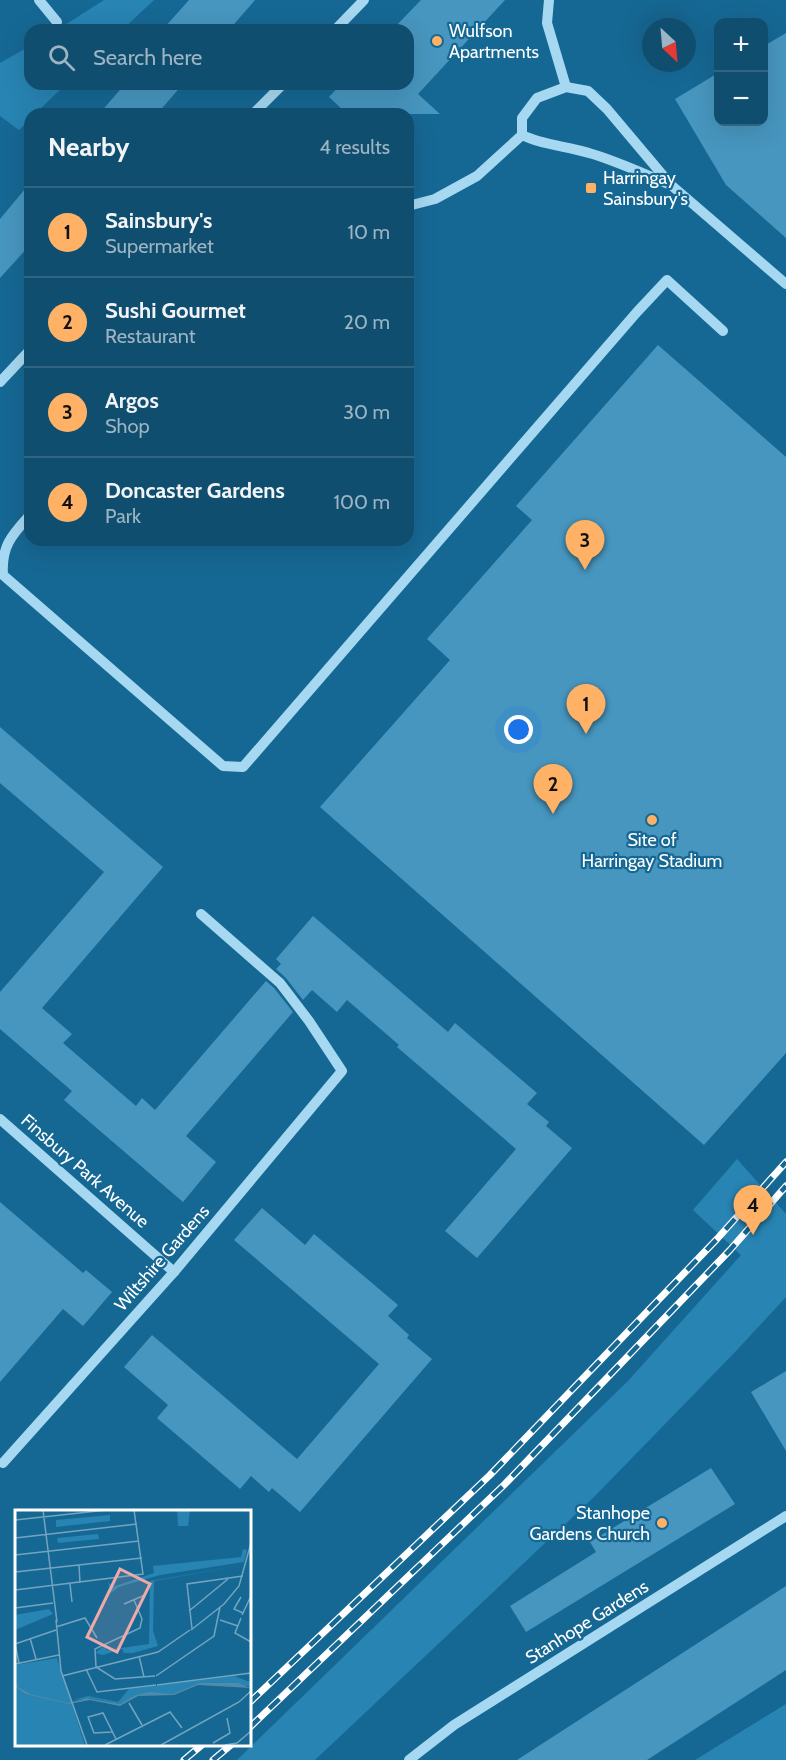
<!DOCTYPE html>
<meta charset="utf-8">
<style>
body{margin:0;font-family:Cabin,sans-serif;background:#1e5877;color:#f1f3f6}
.controls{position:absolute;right:18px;top:18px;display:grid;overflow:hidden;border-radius:12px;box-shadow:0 6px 24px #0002}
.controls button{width:54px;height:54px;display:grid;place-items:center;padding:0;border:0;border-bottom:2px solid #306582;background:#104e6f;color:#f1f3f6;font:30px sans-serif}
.compass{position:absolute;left:642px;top:18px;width:54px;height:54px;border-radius:50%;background:#104e6f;box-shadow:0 6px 24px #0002;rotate:154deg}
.you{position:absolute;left:519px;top:730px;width:21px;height:21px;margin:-15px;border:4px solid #fff;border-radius:50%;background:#1a73e8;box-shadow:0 0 0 9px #1a73e833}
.badge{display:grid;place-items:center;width:39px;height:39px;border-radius:50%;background:#ffb266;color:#111;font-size:20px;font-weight:700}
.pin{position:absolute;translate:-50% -50px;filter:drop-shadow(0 2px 3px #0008)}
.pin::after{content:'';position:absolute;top:32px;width:21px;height:18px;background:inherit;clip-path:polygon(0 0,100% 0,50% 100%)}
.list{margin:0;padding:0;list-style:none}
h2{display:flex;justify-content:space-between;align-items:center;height:78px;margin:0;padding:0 24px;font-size:26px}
h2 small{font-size:20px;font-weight:400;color:#9cb4c3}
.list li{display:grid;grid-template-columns:39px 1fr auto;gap:18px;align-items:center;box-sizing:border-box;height:90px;padding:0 24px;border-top:2px solid #306582}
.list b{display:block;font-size:22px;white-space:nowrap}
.list p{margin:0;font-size:20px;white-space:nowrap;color:#9cb4c3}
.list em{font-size:20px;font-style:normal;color:#9cb4c3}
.icon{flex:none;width:33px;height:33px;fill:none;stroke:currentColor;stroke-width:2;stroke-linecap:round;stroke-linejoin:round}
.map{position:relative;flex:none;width:786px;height:1760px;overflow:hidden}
.search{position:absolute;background:#104e6f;box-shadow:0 6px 24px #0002;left:24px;top:24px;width:390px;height:66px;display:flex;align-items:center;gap:15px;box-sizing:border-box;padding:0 21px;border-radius:18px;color:#9cb4c3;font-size:22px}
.panel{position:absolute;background:#104e6f;box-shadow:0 6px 24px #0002;left:24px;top:108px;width:390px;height:438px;border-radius:18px}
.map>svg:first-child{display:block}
</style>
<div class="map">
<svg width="786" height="1760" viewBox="0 0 786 1760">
<rect width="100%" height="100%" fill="#166894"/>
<!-- green -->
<g fill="#2884b3">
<polygon points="104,0 154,0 122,30 57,30"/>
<polygon points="30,46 30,84 66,84 35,114 30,114 30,119 19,130 0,116 0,63"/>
<polygon points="737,1159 786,1214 786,1297 736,1351 594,1497 315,1760 237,1760 628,1381 741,1255 693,1210"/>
<polygon points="786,1704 786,1760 695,1760"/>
</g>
<!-- building -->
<g fill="#4796bf">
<polygon points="189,0 255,0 229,30 166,30 164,28"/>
<polygon points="421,0 505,0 418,94 440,114 347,114 329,97 341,84 408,84 408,30 392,30"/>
<polygon points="786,33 786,238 726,185 675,99 718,73 718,122 764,122 764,46"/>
<polygon points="125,84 183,84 157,114 99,114"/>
<polygon points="30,183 30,245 0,278 0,219"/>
<polygon points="658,345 786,457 786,1053 704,1145 320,807 450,660 427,639 532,520 516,506"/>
<polygon points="0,727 163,867 42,1008 72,1034 63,1043 136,1106 142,1098 155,1110 266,981 274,988 293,1012 186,1136 216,1162 183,1202 64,1100 72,1091 0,1029 0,992 104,872 0,783"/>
<polygon points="313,916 448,1032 455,1023 537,1093 527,1104 549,1122 546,1126 572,1148 477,1258 445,1231 516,1149 397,1047 399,1045 347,1000 337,1012 312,990 303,1000 286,978 276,969 281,964 276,959"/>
<polygon points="0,1202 83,1273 86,1270 112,1292 83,1326 63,1309 0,1382"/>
<polygon points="262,1208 305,1245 314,1234 398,1305 388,1316 409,1335 407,1338 432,1359 300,1512 272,1488 269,1492 251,1476 240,1489 157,1418 168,1405 124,1367 152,1335 297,1459 379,1364 234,1240"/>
<polygon points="786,1371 786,1451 751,1392"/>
<polygon points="711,1468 735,1504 526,1632 510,1606 596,1552 590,1542"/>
<polygon points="786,1586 786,1670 647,1760 517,1760"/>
</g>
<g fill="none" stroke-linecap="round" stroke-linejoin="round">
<!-- minor -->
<g stroke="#a6d8f1" stroke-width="10">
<polyline points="39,0 57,22"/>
<polyline points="549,0 547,23 566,87"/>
<polyline points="335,30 364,0"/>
<polyline points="253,114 283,84"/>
<path d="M671,185c-27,-11 -54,-24 -82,-32 -22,-7 -47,-8 -67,-18v-17l15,-20 29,-11 22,4 19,18 64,76 115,99"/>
<polyline points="408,206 435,199 477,176 522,135"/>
<polyline points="0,382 30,350"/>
<path d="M30,515c-18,20 -29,31 -27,60l220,191 20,1 394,-455 30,-32 56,51"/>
<polyline points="0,1119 174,1272"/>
<polyline points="3,1463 174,1272 342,1071 309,1021 280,983 201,914"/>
<polyline points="409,1760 454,1725 786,1516"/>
</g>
<defs>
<g id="rail">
<polyline points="249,1703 490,1475 717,1239 786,1162"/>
<polyline points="249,1728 504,1485 730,1250 786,1186"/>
<polyline points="184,1760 203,1744"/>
<polyline points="213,1760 232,1744"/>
</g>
</defs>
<!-- rail casing -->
<use href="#rail" stroke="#fff" stroke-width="7"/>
<!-- rail -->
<use href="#rail" stroke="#166894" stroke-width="4.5" stroke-dasharray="14" stroke-linecap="butt"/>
</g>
<!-- markers -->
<g fill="#ffb266" stroke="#166894" stroke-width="2">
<circle cx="437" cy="41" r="6"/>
<rect x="585" y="182" width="12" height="12" rx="3"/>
<circle cx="652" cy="820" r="6"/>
<circle cx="662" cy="1523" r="6"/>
</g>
<g text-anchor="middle" stroke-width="4.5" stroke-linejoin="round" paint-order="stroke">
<!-- poi labels -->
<g font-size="18" fill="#fff" stroke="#166894" text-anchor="start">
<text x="449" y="37">Wulfson<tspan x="449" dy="21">Apartments</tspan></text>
<text x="603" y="184">Harringay<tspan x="603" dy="21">Sainsbury's</tspan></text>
<text x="652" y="846" text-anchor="middle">Site of<tspan x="652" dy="21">Harringay Stadium</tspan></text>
<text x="650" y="1519" text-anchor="end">Stanhope<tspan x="650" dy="21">Gardens Church</tspan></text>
</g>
<!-- street labels -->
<g font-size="18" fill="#fff" stroke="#166894">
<text transform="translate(85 1171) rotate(41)" y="6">Finsbury Park Avenue</text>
<text transform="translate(162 1258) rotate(-49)" y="6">Wiltshire Gardens</text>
<text transform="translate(587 1622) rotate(-32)" y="6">Stanhope Gardens</text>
</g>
</g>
<!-- overview -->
<g transform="translate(15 1510)">
<rect width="236" height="236" fill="#166894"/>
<path d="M162,0h13l-2,16h-10zM95,5v6l-54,6v-7zM83,24l1,5 -41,4 -1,-5zM228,39l4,1 -3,12 -84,13 -41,12 -8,6 -3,-11 4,5 42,-14 -1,-7 88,-9zM229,55l-90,16 -1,50 5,15 -25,7h-9l-2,-4 -19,6 -8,-2 9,-7 3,4 42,-6 1,-63zM34,99l4,5 -38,16v-15zM42,148l28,87h-70v-80zM219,166l16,6v4l-51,-3 -27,11 -27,-1 -25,11 -30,-6 -17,2 15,-4 30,6 11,-13z" fill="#2884b3"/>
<path d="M0,169l3,8 12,7 38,9 19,-5 33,6 16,-9 13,-3 23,2 27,-11h39l13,5 -53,-3 -24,10 -36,1 -18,10 -30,-6 -21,4 -43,-10 -10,-7z" fill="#528ba9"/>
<path fill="none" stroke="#73a4bf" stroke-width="1.5" d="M28,0l14,112M0,10l92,-10M0,28l122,-14M0,45l124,-14M64,55l1,18M0,62l127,-14M55,74l2,18M0,80l128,-16 -9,-64M226,87l-7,12 9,4M119,90l8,19 -2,9 -45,21 1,18 19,12 40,-3M109,94l21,-9M0,98l38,-5M174,101l39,-32M227,105l9,-19M226,108l-6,15 16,9M41,110l5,51 26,74M205,110l18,6M41,117l29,-9 12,20M177,119l-5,-45 56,-8M176,120l33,-26 15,-18 12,-43M15,128l6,21M0,134l41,-14M0,134l4,19M124,146l5,21M0,154l44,-9M71,159l11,23 59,-7M47,166l96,-24 32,-22M141,166l58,-40 6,-29M142,175l94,-12M114,193l13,22M97,222l-18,1 -6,-16 15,-4 13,26M198,233l17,-10 -3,-15M90,235l65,-33 12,16M146,235l78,-43 12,-11M210,235l12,-2 14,-12"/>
<path fill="#efa9a9" fill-opacity="0.15" stroke="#efa9a9" stroke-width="3" d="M105,59l30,15 -33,68 -30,-15z"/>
<rect width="236" height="236" fill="none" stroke="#fff" stroke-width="3"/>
</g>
</svg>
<div class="controls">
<button>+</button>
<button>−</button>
</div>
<svg class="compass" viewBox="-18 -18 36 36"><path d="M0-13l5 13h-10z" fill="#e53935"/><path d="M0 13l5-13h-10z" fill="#9cb4c3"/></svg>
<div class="you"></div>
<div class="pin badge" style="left:586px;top:734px">1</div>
<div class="pin badge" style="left:553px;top:814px">2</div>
<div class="pin badge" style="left:585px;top:570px">3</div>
<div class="pin badge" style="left:753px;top:1235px">4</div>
<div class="search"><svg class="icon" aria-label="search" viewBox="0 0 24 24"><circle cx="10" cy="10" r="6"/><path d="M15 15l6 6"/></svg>Search here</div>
<section class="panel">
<h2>Nearby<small>4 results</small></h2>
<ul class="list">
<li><span class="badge">1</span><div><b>Sainsbury's</b><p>Supermarket</p></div><em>10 m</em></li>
<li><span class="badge">2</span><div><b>Sushi Gourmet</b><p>Restaurant</p></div><em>20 m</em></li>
<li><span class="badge">3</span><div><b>Argos</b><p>Shop</p></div><em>30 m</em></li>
<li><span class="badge">4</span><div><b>Doncaster Gardens</b><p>Park</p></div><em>100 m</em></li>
</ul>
</section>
</div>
